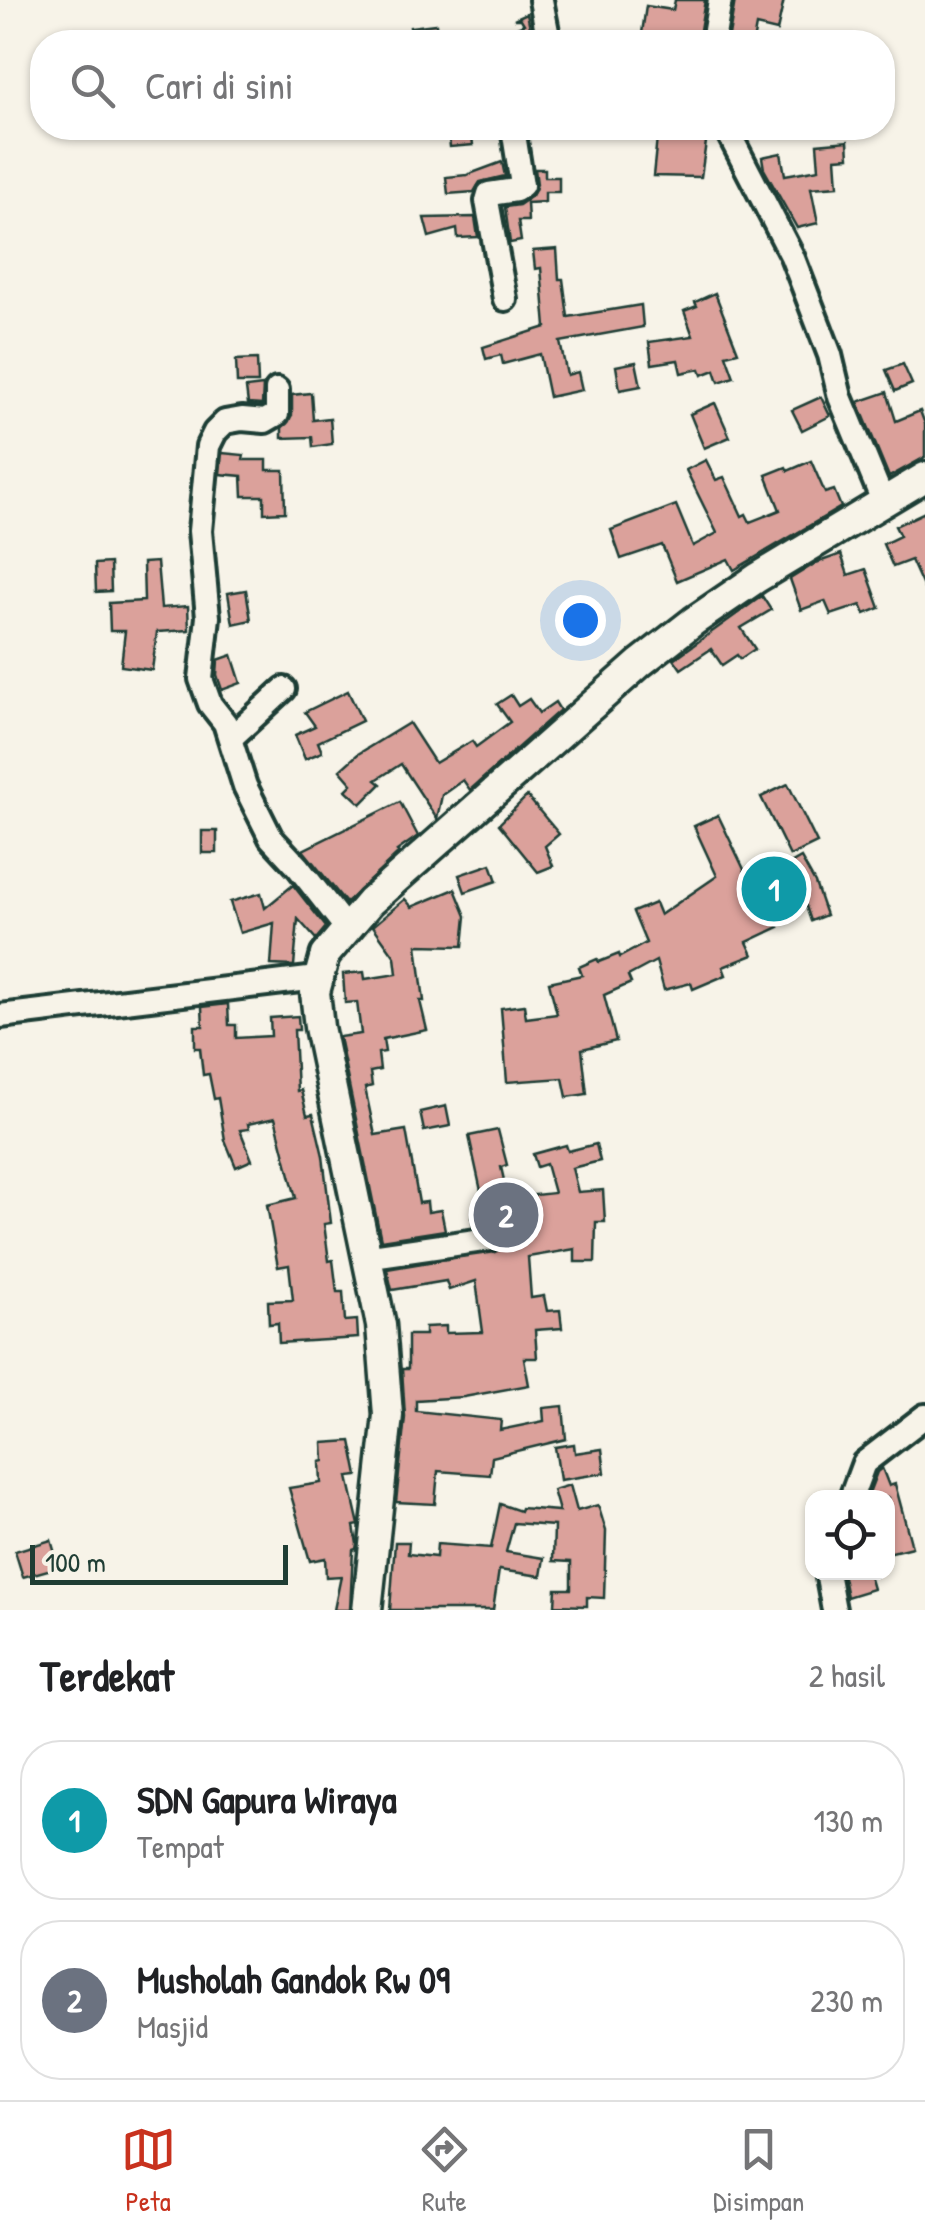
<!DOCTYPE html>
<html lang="id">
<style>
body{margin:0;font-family:"Patrick Hand",sans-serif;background:#f2f2f2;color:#202124}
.controls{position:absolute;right:30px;bottom:30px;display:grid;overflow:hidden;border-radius:20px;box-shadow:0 2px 8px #0004}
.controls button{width:90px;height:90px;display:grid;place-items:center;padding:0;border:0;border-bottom:2px solid #e0e0e0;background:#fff;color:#202124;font:50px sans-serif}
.scale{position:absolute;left:30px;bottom:25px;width:258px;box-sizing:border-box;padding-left:10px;border:5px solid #1f3d34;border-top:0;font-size:28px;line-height:35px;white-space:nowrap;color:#1f3d34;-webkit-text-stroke:8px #f7f3e8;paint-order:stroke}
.you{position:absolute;left:580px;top:620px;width:35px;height:35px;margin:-25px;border:8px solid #fff;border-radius:50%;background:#1a73e8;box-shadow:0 0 0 15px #1a73e833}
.badge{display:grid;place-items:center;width:65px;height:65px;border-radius:50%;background:#c8321e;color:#fff;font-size:32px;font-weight:700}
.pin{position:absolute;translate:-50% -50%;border:5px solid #fff;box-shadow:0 2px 10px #0006}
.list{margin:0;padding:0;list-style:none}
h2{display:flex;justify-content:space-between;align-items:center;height:130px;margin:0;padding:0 40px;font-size:42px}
h2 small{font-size:32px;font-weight:400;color:#757577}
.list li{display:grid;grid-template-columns:65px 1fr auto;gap:30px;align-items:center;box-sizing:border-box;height:160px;margin:0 20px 20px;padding:0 20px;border:2px solid #e0e0e0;border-radius:40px}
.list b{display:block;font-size:38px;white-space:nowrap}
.list p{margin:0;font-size:32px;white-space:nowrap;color:#757577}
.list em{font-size:32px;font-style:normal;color:#757577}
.icon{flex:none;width:55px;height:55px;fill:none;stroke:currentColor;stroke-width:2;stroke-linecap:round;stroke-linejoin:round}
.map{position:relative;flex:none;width:925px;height:1610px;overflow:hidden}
.search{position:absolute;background:#fff;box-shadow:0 2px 8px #0004;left:30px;right:30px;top:30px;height:110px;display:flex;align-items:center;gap:25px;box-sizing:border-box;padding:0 35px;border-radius:40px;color:#757577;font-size:38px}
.sheet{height:490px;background:#fff}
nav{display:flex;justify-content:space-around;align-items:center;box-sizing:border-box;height:140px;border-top:2px solid #e0e0e0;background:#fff;font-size:28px;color:#757577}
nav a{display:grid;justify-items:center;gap:5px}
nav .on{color:#c8321e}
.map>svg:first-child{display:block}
</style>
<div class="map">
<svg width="925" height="1610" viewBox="0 0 925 1610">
<rect width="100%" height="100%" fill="#f7f3e8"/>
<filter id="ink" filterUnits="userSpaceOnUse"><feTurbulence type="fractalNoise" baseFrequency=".01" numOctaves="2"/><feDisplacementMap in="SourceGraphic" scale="20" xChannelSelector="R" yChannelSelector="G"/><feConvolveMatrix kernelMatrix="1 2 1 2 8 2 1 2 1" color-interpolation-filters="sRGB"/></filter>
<g filter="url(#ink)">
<!-- building -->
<g fill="#dba19b" stroke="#1f3d34" stroke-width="2.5">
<polygon points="675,0 705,0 698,42 641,40 646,6 673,10"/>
<polygon points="735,0 784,0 777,31 756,26 753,42 728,42"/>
<polygon points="527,13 533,42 482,42 524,24 521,19 514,19"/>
<polygon points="436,24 438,42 412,42 410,27"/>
<polygon points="471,128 473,145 450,147 448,130"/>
<polygon points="658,128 708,128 701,177 653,176"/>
<polygon points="848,141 849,157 836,158 838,186 811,188 818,223 797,228 764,169 762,157 781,153 785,175 819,169 817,144"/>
<polygon points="502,162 505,176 480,182 474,192 448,194 446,177 467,175"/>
<polygon points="535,169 545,169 545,177 559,177 559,192 545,192 545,202 527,203 528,221 518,221 521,241 510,243 505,207 519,205 532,196 537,184"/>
<polygon points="475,217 478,237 458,238 457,229 429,237 424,218"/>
<polygon points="557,249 559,279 563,279 568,317 641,305 643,327 560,342 567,375 578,372 582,390 549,397 540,354 503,364 501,355 486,359 483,347 546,327 541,268 535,269 533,251"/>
<polygon points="715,293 738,352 726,355 734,377 719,382 715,370 702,375 700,369 681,373 678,360 652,364 649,342 693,336 684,311 697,306 695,302"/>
<polygon points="257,359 258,383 237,383 236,360"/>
<polygon points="636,362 641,386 620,390 616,366"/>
<polygon points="903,364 912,384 895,391 886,370"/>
<polygon points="263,386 262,405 248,404 246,388"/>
<polygon points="887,392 896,421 920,411 925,424 925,457 889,477 858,402"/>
<polygon points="311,393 313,420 330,418 332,444 313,447 312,437 282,438 282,428 292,415 292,395"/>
<polygon points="821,397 830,416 802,430 792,410"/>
<polygon points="715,403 730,437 704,448 690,414"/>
<polygon points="222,453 244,455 243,460 267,460 267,470 284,470 285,512 264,513 264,496 243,496 242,476 220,474"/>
<polygon points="706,460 716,480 724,477 742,516 746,514 750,522 780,510 766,475 786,467 788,471 811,461 825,493 834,490 841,507 734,570 728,559 677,581 662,545 621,559 611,530 676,505 693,546 717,533 686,470"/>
<polygon points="925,512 925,591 911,560 893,567 883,544 900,536 895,526"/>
<polygon points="841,554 848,575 866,569 880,608 865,614 861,605 831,615 825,601 801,610 790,579 816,563"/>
<polygon points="157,562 161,608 188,606 189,630 157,632 152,670 121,666 125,631 110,631 109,603 144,601 143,563"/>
<polygon points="110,563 111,591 96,592 95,564"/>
<polygon points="246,590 251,620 233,624 228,593"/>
<polygon points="762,596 771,610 741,628 755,649 740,659 737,655 722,665 711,649 681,669 674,659"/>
<polygon points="232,655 241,683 222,690 217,675 218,660"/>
<polygon points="348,691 362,721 318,742 322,752 305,759 295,735 315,726 305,712"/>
<polygon points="511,695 518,706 529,699 539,713 555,702 560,710 470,790 463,780 442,795 437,819 401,764 376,780 381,784 361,804 346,790 352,784 340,770 358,754 409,723 435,763 472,741 476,747 510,722 497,704"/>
<polygon points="788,784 817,843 790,856 761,797"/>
<polygon points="527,796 559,834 545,846 553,866 538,872 499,824"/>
<polygon points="400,802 418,836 397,851 399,853 346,903 303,850"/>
<polygon points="718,815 752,886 801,858 815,883 826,915 811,921 800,889 769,907 779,927 747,942 753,955 723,967 726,975 693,989 691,983 664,990 656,961 628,976 631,983 604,995 616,1041 582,1049 587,1094 567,1097 563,1078 507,1082 501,1008 524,1005 526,1018 557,1014 549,982 582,975 579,967 597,959 599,962 619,954 620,957 646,943 633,912 655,903 660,915 717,876 694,826"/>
<rect x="202" y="831" width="15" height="22"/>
<polygon points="491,864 497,881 465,892 459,875"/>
<polygon points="293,885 326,927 316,939 298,919 294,966 271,965 274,923 240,933 230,902 261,893 265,908"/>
<polygon points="455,889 466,916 463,946 417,945 424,1001 420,1001 427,1030 383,1039 385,1052 378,1053 380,1070 370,1072 372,1086 365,1088 375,1135 406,1130 419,1203 427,1202 428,1212 441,1210 445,1230 381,1240 339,1037 361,1034 357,1002 345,1003 343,974 364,972 365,979 397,974 395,957 373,926 405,899 412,907"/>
<polygon points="228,1004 229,1025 236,1025 236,1038 271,1036 270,1018 298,1016 299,1030 294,1030 297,1091 301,1090 307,1115 313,1114 323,1156 331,1223 324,1224 329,1261 333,1260 337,1292 343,1292 345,1321 357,1320 358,1338 279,1343 278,1323 269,1324 268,1301 293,1300 289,1265 278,1267 267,1205 296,1198 275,1118 248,1124 249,1129 240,1130 252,1160 236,1167 225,1140 218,1098 214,1099 209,1074 203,1075 200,1048 195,1048 195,1026 203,1026 202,1007"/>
<polygon points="446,1106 450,1126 424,1131 420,1112"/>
<polygon points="498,1130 507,1165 501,1167 508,1198 554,1193 546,1164 537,1167 533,1154 566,1145 568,1151 596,1144 600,1161 572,1168 578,1192 603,1190 605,1222 596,1222 595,1262 575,1262 575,1249 528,1257 531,1298 544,1296 547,1311 560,1310 562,1328 535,1330 537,1358 524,1358 529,1385 464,1397 416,1400 416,1411 501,1420 500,1430 544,1421 543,1408 563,1406 566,1439 492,1457 490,1475 438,1471 435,1504 396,1502 405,1417 402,1369 408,1369 408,1335 425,1335 425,1327 446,1326 446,1333 483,1332 476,1281 449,1290 446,1281 392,1290 387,1269 500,1250 505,1238 501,1229 489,1224 473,1226 472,1216 486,1214 469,1136"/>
<polygon points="351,1441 358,1476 348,1477 359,1525 354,1526 357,1544 356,1549 353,1550 350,1610 334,1610 341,1576 326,1577 325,1558 310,1561 289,1488 321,1483 320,1462 324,1461 323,1443"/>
<polygon points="574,1444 575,1453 602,1449 605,1473 560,1480 555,1447"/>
<polygon points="882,1468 889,1486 895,1484 912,1547 888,1553 888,1498 867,1498 877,1472"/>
<polygon points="570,1485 577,1511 598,1505 606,1531 604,1598 587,1597 587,1606 555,1605 556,1589 571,1589 571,1562 553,1561 554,1526 514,1523 506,1552 544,1558 541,1576 499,1570 493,1610 390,1610 395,1542 409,1542 408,1554 436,1557 437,1544 491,1548 500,1504 520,1511 521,1508 559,1511 553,1490"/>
<polygon points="51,1540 59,1567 23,1577 15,1551"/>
<polygon points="842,1572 868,1572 873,1589 847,1597"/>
</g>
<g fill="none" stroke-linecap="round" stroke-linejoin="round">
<defs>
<g id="minor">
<polyline points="541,0 549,42"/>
<polyline points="713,42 720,0"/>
<polyline points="726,128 792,256 830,355 840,397 883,501"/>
<polyline points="505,299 487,201 489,194 516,190 522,185 513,128"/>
<polyline points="277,390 277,414 265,421 242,419 225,422 215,432 208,446 200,531 208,617 201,679 210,704 225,723 245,786 271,838 298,867 346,928"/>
<polyline points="231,738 284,689"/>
<polyline points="0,1016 317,978"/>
<polyline points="365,1257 490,1239"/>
<polyline points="851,1498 864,1463 925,1416"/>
<polyline points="827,1572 834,1610"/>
</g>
<polyline id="major" points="367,1610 388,1415 381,1325 319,1027 315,992 325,955 370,902 640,663 694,621 757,578 925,477"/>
</defs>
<!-- minor casing -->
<use href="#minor" stroke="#1f3d34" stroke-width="30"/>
<!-- major casing -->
<use href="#major" stroke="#1f3d34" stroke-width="35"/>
<!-- minor -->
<use href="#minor" stroke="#f7f3e8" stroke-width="22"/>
<!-- major -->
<use href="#major" stroke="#f7f3e8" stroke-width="28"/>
</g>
</g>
</svg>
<div class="controls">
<button><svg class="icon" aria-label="locate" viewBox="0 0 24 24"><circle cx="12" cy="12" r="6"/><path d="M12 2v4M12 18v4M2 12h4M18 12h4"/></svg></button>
</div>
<div class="scale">100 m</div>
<div class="you"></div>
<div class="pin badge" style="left:774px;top:889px;background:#0f9aa8">1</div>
<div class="pin badge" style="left:506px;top:1215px;background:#6b7280">2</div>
<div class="search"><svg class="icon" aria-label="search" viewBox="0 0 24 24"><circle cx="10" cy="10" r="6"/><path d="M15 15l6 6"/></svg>Cari di sini</div>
</div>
<section class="sheet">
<h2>Terdekat<small>2 hasil</small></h2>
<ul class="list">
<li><span class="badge" style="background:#0f9aa8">1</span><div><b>SDN Gapura Wiraya</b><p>Tempat</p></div><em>130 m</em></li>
<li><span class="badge" style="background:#6b7280">2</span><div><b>Musholah Gandok Rw 09</b><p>Masjid</p></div><em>230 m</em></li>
</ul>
</section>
<nav>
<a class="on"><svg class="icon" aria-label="map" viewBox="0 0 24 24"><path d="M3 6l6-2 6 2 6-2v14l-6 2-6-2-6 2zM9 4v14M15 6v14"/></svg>Peta</a>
<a><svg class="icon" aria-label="directions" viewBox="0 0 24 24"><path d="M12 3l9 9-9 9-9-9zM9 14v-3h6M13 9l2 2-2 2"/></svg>Rute</a>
<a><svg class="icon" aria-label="saved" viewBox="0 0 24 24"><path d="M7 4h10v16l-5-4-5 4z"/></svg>Disimpan</a>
</nav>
